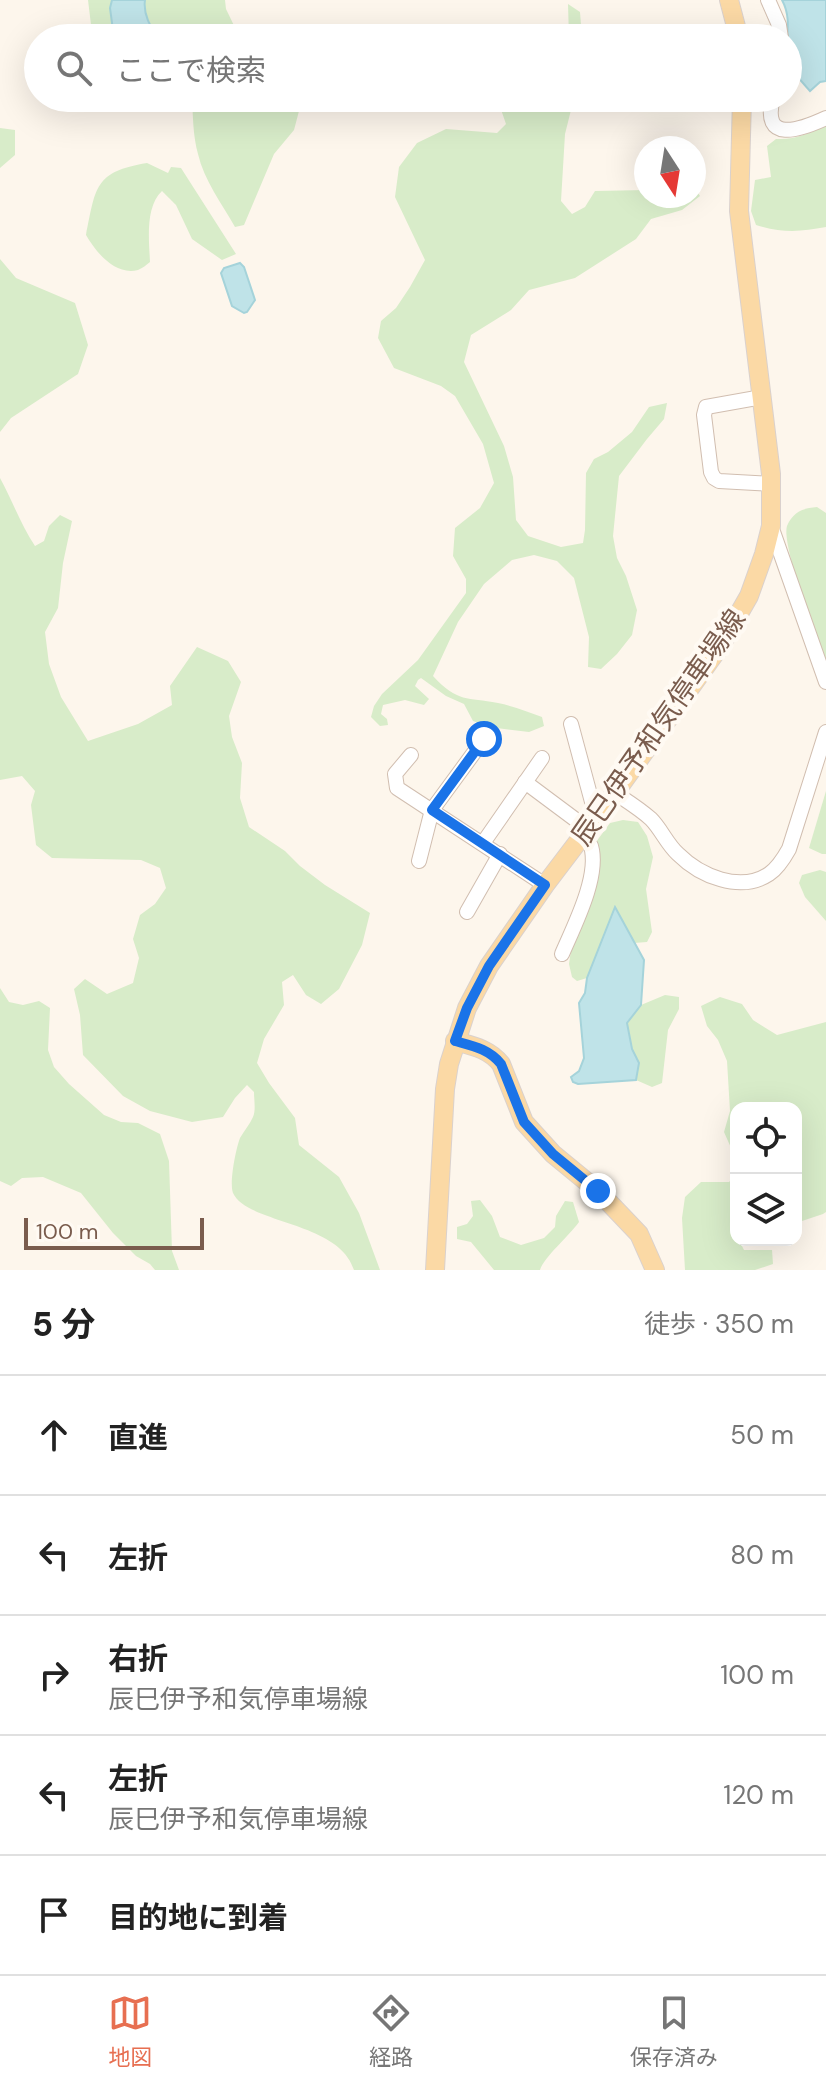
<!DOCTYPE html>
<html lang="ja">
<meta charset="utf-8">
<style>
body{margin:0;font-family:"DM Sans","Noto Sans JP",sans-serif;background:#f2f2f2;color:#222}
.controls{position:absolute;right:24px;bottom:24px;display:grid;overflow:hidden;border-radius:16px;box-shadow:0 8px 32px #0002}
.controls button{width:72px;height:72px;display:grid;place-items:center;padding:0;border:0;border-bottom:2px solid #e0e0e0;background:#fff;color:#222;font:40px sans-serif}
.compass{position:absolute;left:634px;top:136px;width:72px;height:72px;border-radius:50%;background:#fff;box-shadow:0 8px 32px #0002;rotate:168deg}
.scale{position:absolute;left:24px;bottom:20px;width:180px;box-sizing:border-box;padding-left:8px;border:4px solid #7a5c4d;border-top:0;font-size:22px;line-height:28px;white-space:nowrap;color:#7a5c4d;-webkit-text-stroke:6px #fffaf3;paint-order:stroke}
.stop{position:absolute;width:24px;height:24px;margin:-18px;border:6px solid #1a73e8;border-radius:50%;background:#fff}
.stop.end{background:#1a73e8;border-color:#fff;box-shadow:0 2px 8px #0008}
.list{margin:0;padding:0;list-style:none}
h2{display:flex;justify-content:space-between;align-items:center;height:104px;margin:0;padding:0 32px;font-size:34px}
h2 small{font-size:26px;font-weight:400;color:#767676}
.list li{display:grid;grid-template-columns:52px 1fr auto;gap:24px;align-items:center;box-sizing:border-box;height:120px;padding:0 32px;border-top:2px solid #e0e0e0}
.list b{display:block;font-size:30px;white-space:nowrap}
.list p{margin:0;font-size:26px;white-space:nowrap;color:#767676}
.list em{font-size:26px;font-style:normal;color:#767676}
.icon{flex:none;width:44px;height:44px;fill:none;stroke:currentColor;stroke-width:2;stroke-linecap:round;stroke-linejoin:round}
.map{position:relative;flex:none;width:826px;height:1270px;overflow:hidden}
.search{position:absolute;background:#fff;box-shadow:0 8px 32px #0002;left:24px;right:24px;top:24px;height:88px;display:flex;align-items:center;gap:20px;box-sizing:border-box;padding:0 28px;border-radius:44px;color:#767676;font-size:30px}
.sheet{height:704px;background:#fff}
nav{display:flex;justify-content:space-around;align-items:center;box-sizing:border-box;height:112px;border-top:2px solid #e0e0e0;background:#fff;font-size:22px;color:#767676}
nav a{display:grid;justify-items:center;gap:4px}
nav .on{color:#e76f51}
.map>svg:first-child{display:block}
</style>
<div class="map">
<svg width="826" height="1270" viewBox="0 0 826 1270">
<rect width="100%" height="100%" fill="#fdf6ec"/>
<!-- green -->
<g fill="#d8ecc9">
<polygon points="88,0 112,0 110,8 114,38 95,38 92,33"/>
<path d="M145,0h80l1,9 14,29h-82c-8,-11 -15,-25 -13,-38z"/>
<polygon points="568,4 580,12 582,38 569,38"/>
<path d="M192,98h98l9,13 -5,19 -20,24 -30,71 -9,2c-13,-23 -31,-47 -37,-73 -5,-18 -5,-37 -6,-56z"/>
<path d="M497,98h77l-9,36 -4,67 11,13 13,-7 10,-16 51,-1v6h48v-6h2l4,6 -18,14 -31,9 -15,20 -61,39 -46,12 -18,20 -40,25 -7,27 40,84 9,31 3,43 12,16 33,11 22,-4 2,-13 1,-57 8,-14 14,-7 24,-20 17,-25 18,-4 -3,16 -17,20 -28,37 -6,60 4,22 9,18 11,34 -5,25 -15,19 -16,15 -13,-2 1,-30 -15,-59 -17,-17 -23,-6 -22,5 -28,24 -26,38 -25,54c25,27 34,21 65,27 15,3 30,9 44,14l2,9 -15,6 -40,-5 -16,-6 -9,-17 -18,-8 -25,-18 -3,2 -3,6 14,13 -5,6 -19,-5 -22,5 -2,9 6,5 1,6 -8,1 -9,-9 3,-11 8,-12 36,-34 48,-67v-14l-13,-23 2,-28 25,-20 14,-25 -11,-39 -28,-48 -14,-10 -47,-18 -16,-30 3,-17 15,-13 14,-21 15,-27 -30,-63 4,-30 18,-24 29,-14 51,4 9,-9z"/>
<path d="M826,126v101c-26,5 -44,6 -70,-2l-5,-14 4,-31 16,-3 -4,-31 9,-7c20,1 32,-6 50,-13z"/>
<polygon points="0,128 15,130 15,155 0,168"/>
<path d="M147,163l21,10 3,-6 10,1 55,86 -14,6 -30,-21 -16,-34 -14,-14c-17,16 -13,49 -12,71 -4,3 -7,6 -12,8 -23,6 -42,-18 -52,-35 10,-48 8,-63 61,-72z"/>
<polygon points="0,259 16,278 75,303 88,345 78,374 11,418 0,432"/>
<path d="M0,478c12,22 21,47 35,68l9,-5 5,-15 11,-11 12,6 -9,42 -5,45 -13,24 4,32 12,33 27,44 50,-17 34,-19 -2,-19 27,-39 31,14 13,21 -12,34 3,21 10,26 -2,35 9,29 36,24 15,15 25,19 45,28 -8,32 -23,44 -18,15 -15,-9 -13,-20 -11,7 2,23 -20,34 -7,24 12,20 26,35 4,27 40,32 20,36 21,57h-26c-15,-49 -107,-46 -121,-77 -4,-10 3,-45 7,-55 4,-7 10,-14 13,-21 3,-7 1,-17 1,-25l-7,-7 -12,13 -12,19 -31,5 -42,-11 -27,-15 -40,-41 -3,-40 -6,-26 11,-10 22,15 26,-11 6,-25 -6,-19 7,-24 15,-11 11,-16 -6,-20 -19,-8 -89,-2 -16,-13 -5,-40 4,-14 -13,-15 -22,4z"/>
<path d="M817,507l9,6v153c-8,-23 -45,-121 -39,-140 6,-14 16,-18 30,-19z"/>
<polygon points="826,791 826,854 822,854 809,848"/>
<polygon points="623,820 638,822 647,836 653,857 646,889 652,932 647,942 634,943 615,908 587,978 577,981 572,977 569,964 571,950 596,842 610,823"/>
<polygon points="820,870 826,872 826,921 805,897 799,883 802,875"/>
<polygon points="0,988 9,1002 23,1005 39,1001 50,1008 48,1050 54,1067 69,1084 104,1115 121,1122 138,1123 160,1134 169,1161 172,1251 179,1270 155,1270 150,1264 136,1256 113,1233 81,1193 43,1177 22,1178 11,1186 0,1181"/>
<polygon points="665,995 679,997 679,1009 668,1030 662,1083 652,1087 636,1080 638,1063 632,1049 627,1023 641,1005"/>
<polygon points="720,997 742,1004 753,1020 777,1035 826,1022 826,1212 823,1214 796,1223 796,1108 736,1108 736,1159 724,1132 730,1111 727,1061 718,1040 707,1026 701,1006"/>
<polygon points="736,1175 736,1240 739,1240 744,1250 772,1250 773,1264 755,1270 685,1270 682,1218 685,1197 701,1182 729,1182"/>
<path d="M480,1200l12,16 8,21 21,8 23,-7 11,-11 1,-11 9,-15 8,1 6,20c-10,14 -35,35 -39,48h-46l-23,-28 -14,-3v-12l10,-3 6,-8 -2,-15z"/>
</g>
<!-- water -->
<g fill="#bfe3e8" stroke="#a5d3da" stroke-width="2">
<path d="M112,0h33c-2,13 5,27 13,38h-44l-4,-30z"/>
<path d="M782,0h44v81l-6,1 -10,9c-7,-8 -16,-17 -21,-27 -8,-18 6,-40 -7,-64z"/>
<polygon points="240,263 244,267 255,300 247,312 244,313 232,306 221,273 224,268"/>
<polygon points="615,907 644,960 641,1005 627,1023 632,1049 639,1063 636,1080 578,1084 573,1082 571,1077 579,1071 584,1058 579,1003 585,993 587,978"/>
</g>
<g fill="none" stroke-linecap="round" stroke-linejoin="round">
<defs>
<g id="minor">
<polyline points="768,0 779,25 781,38"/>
<path d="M773,98c-12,46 27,32 53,20"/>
<polyline points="762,397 706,407 704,415 711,472 714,478 719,481 772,484"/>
<polyline points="771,526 826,682"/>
<polyline points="571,724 592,802 600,813"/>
<polyline points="411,755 395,774 397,788 545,885"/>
<polyline points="525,782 588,829"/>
<path d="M615,793c12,8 25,16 36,26 10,10 16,25 27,35 22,22 62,39 91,20 9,-6 15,-16 20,-25l37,-117"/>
<polyline points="483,843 542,758"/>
<polyline points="419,861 432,810 484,739"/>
<polyline points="467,912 500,854"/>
<path d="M562,954c12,-28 38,-78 29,-108l-10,-8"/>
</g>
<g id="major">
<polyline points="729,0 739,38"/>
<path d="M455,1041c18,5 34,8 46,23l23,58 29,32 45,37 41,43 16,36"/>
<polyline points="435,1270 445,1089 449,1064 467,1008 489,966 545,885 615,793 721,645 749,596 764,554 771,526 771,474 739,211 742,98"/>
</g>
</defs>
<!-- minor casing -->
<use href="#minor" stroke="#d1beb0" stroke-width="16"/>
<!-- major casing -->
<use href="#major" stroke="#dad1cd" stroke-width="20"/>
<!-- minor -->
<use href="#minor" stroke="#fff" stroke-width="14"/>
<!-- major -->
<use href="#major" stroke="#fbd9a5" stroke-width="18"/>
</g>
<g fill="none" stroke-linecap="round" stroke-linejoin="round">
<!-- route -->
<path stroke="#1a73e8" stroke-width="10" d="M484,739l-52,71 113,75 -56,81 -22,42 -12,33c18,5 34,8 46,23l23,58 29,32 45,37"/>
</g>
<g text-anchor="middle" stroke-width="8" stroke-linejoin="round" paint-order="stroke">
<!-- street labels -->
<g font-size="28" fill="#7a5c4d" stroke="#fffaf3">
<text transform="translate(658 727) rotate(-55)" y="10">辰巳伊予和気停車場線</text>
</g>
</g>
</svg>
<div class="controls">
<button><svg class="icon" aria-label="locate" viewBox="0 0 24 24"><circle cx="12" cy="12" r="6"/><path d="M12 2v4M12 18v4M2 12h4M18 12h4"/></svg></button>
<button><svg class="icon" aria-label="layers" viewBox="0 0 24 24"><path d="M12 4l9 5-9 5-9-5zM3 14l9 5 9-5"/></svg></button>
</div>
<svg class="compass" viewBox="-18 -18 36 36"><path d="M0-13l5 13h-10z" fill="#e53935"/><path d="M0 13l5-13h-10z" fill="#767676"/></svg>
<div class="scale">100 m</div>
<div class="stop" style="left:484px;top:739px"></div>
<div class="stop end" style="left:598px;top:1191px"></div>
<div class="search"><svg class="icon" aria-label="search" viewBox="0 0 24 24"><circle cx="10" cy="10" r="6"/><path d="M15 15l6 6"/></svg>ここで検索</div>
</div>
<section class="sheet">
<h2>5 分<small>徒歩 · 350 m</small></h2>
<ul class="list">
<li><svg class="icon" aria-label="ahead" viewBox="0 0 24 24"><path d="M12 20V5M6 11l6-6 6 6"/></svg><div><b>直進</b></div><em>50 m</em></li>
<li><svg class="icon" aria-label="left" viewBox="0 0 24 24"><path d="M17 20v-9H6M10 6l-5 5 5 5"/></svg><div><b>左折</b></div><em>80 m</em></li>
<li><svg class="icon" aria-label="right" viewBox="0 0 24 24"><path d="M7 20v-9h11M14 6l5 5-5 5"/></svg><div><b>右折</b><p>辰巳伊予和気停車場線</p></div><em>100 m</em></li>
<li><svg class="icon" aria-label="left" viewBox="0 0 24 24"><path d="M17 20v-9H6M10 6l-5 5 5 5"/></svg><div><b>左折</b><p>辰巳伊予和気停車場線</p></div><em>120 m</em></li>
<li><svg class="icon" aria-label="arrive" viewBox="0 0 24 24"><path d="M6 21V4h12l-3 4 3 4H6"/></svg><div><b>目的地に到着</b></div></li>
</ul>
</section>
<nav>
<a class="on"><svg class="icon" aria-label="map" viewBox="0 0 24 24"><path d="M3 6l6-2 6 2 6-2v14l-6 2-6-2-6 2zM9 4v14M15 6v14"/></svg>地図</a>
<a><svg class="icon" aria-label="directions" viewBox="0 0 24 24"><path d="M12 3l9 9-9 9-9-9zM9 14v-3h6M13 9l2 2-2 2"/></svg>経路</a>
<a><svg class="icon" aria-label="saved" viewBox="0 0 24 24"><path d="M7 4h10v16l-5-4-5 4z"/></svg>保存済み</a>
</nav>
